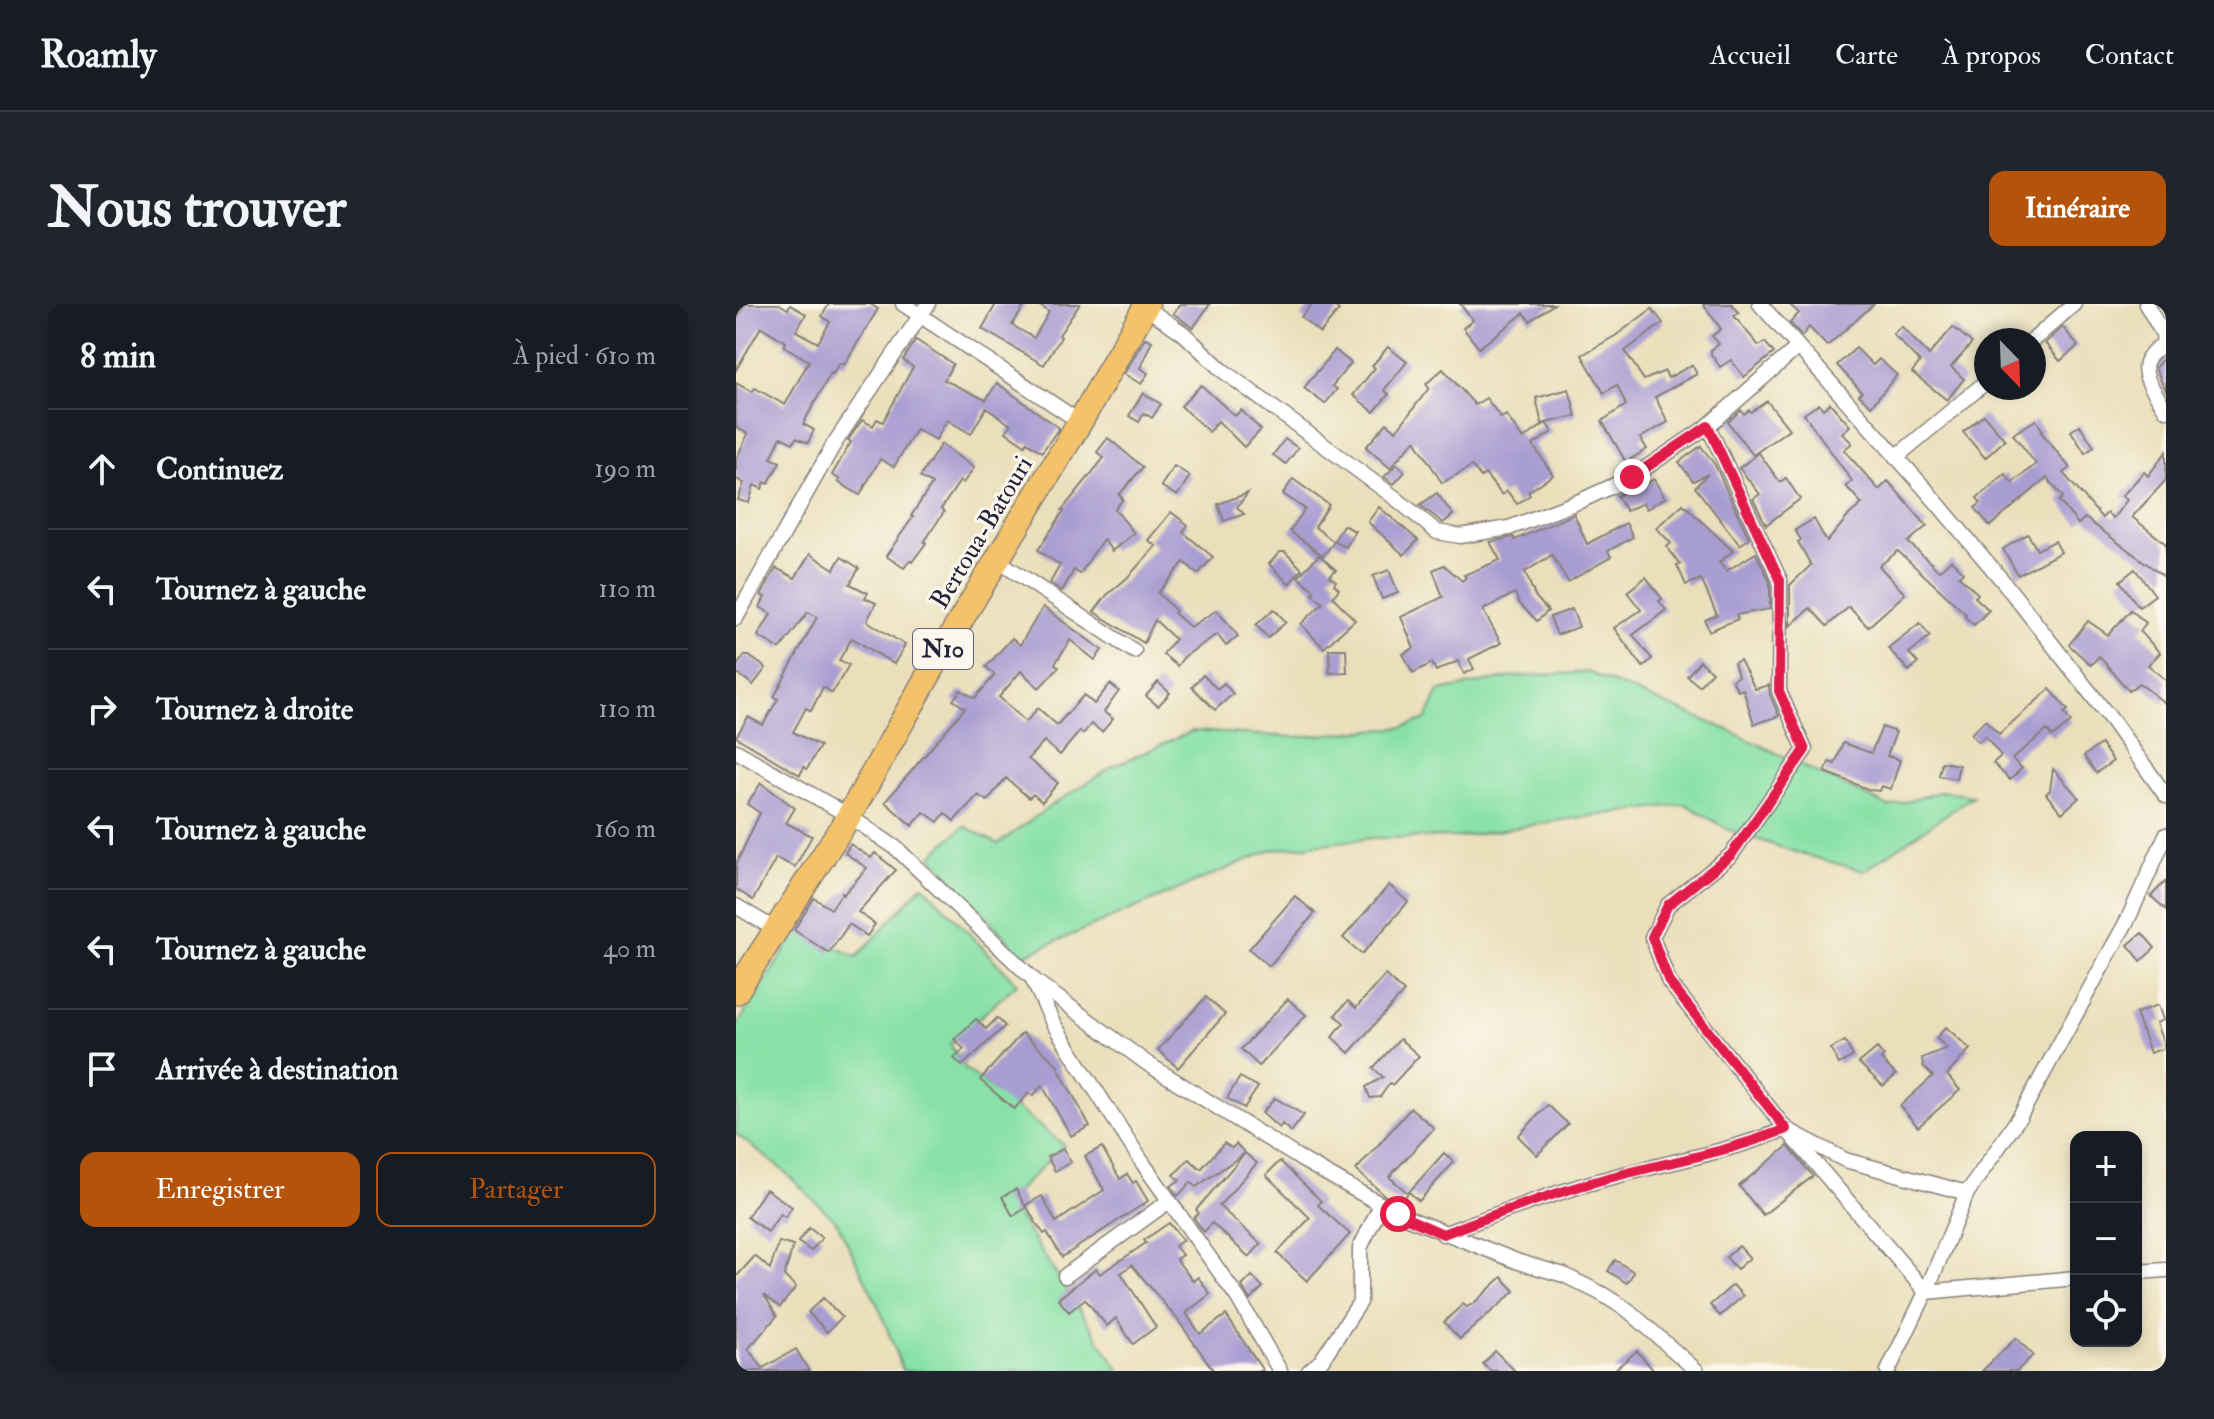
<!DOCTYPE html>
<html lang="fr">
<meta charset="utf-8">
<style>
body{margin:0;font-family:"IM FELL Double Pica",serif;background:#20242c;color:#f1f3f6}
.controls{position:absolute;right:24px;bottom:24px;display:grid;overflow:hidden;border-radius:16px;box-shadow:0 4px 12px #0003}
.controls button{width:72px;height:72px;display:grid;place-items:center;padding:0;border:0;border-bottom:2px solid #363941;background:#171b24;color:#f1f3f6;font:40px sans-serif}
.compass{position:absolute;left:1238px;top:24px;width:72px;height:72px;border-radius:50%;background:#171b24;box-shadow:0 4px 12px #0003;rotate:157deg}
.stop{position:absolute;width:24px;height:24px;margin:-18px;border:6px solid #e11d48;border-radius:50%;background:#fff}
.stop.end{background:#e11d48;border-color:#fff;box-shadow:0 2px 8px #0008}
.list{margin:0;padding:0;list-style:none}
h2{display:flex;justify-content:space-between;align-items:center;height:104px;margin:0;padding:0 32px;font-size:34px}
h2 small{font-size:26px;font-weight:400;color:#9ea1a6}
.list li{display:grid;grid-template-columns:52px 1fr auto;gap:24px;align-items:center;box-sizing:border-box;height:120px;padding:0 32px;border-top:2px solid #363941}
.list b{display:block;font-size:30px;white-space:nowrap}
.list em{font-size:26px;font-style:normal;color:#9ea1a6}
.actions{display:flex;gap:16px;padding:24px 32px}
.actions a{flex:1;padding:18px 0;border:2px solid #b45309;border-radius:16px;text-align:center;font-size:28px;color:#b45309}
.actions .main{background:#b45309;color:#fff}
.icon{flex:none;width:44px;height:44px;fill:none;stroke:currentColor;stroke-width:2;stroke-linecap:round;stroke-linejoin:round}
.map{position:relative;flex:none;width:1430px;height:1067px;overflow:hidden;border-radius:16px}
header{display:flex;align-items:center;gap:48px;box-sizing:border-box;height:112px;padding:0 40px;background:#171b24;border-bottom:2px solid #363941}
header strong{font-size:38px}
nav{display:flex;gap:44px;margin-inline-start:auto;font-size:28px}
.intro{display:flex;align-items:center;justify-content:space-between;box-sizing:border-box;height:192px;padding:0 48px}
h1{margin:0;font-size:56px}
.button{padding:20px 36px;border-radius:16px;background:#b45309;color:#fff;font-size:28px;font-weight:700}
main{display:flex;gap:48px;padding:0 48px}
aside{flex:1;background:#171b24;border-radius:16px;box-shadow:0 4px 12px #0003}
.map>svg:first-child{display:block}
</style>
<header>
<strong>Roamly</strong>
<nav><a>Accueil</a><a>Carte</a><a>À propos</a><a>Contact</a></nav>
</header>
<div class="intro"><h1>Nous trouver</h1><a class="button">Itinéraire</a></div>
<main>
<aside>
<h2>8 min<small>À pied · 610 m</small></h2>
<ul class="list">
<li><svg class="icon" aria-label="ahead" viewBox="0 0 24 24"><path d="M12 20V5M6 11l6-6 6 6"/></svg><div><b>Continuez</b></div><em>190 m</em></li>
<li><svg class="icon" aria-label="left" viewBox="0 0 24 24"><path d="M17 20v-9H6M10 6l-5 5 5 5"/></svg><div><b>Tournez à gauche</b></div><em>110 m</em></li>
<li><svg class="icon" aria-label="right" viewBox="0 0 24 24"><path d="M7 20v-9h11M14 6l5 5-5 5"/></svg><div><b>Tournez à droite</b></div><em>110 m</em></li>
<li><svg class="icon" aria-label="left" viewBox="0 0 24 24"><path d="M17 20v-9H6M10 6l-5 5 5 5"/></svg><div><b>Tournez à gauche</b></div><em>160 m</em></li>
<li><svg class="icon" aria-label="left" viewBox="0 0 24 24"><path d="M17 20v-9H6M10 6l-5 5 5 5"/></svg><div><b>Tournez à gauche</b></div><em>40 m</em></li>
<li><svg class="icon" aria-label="arrive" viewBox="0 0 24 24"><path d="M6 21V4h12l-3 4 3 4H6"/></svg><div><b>Arrivée à destination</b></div></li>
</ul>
<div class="actions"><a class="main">Enregistrer</a><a>Partager</a></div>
</aside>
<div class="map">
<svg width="1430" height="1067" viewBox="0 0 1430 1067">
<rect width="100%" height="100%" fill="#fbf7ec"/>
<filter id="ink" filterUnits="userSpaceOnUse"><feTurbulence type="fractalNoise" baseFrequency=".0125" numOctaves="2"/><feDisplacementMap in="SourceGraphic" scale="16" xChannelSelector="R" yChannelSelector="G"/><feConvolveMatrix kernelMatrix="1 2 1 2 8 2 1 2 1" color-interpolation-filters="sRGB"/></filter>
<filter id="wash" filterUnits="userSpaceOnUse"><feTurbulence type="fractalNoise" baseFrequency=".006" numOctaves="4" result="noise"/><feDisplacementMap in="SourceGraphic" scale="32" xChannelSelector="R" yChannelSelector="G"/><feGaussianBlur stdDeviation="1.8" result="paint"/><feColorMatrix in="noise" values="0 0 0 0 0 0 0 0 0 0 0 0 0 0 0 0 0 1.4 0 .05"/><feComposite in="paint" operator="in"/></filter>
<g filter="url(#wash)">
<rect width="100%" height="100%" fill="#eadfba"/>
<!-- green -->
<g fill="#88e1a6" stroke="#558270" stroke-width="2">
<polygon points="851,368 990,425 1153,503 1206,487 1237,492 1128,567 1065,550 993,526 949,500 832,515 725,533 637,534 535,546 286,652 195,552 228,522 262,540 313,503 378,462 457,427 560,433 668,423 690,415 703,387 777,373"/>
<polygon points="187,581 281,680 214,740 230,765 328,841 272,897 384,1067 167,1067 144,1006 101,918 48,867 0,830 0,723 62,626 121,653"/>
</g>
<g id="blocks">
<!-- building -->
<g fill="#a89dd1">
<polygon points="9,0 43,0 52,5 54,1 70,10 60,27 82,39 94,18 86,12 93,0 134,0 142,5 108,61 103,59 97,70 95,69 68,118 67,120 78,126 72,139 60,134 57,139 45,133 35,154 44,158 32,180 29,178 26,185 18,181 13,199 2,196 8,179 0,175 0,155 12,130 0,123 0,79 16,88 19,84 49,101 73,57 48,42 50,38 25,23 0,66 0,16"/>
<polygon points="260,0 290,0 276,21 298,34 313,8 301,0 344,0 323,31 325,33 308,61 246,25"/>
<polygon points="444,0 474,0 457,24 437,9"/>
<polygon points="576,0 596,0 603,6 584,29 565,13"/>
<polygon points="724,0 818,0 794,17 788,9 743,44 727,24 737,16"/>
<polygon points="967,0 996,0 1003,9 998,12 1023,42 1029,38 1038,49 1008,73 995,56 984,63 975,50 975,46 983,40 976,32 985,25"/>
<polygon points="1053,0 1138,0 1091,42 1073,23 1066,32 1054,19 1063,9"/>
<polygon points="916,5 927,19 889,47 908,76 929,67 932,74 956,61 961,70 919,93 932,118 904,134 911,145 890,158 866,117 890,101 881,81 868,89 846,51 879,32"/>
<polygon points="1165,22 1193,51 1217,23 1236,39 1215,63 1228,75 1211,96 1176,68 1184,58 1157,30"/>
<polygon points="1327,23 1342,42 1324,57 1309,39"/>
<polygon points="409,34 416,37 404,64 412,69 405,80 388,70"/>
<polygon points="180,36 217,60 208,76 250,96 261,79 323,124 306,148 291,138 289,141 270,128 275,121 250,104 235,130 211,116 200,136 180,125 158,163 144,155 124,191 102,178 104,176 96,171 115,138 112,136 126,116 137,122 141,115 147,118 177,63 167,56"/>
<polygon points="652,43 671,58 648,86 653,90 638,108 617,91 639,64 636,62"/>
<polygon points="1120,44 1137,61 1143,55 1161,71 1135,102 1123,91 1126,88 1101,61"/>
<polygon points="599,46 615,59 596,82 601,85 589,100 568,84"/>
<polygon points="1430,51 1430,87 1419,64"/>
<polygon points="707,65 739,101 750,94 765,114 770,111 787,135 810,119 816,128 797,141 817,171 792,188 794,191 781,200 771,187 766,191 749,170 745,173 736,162 706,179 679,136 654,164 630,143 651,119 660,127 693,84 690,80"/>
<polygon points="465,81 499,112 505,106 525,126 508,143 482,117 473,128 445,102"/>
<polygon points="833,85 840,112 806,120 800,94"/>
<polygon points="407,89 425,100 416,114 408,109 403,118 393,112"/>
<polygon points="1031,97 1053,125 1017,151 992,118 1005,106 1008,110 1013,106 1015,108"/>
<polygon points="1094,99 1114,122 1106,129 1116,139 1108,146 1143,186 1152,177 1191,222 1172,238 1203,267 1215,256 1227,268 1223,272 1242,290 1239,293 1253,306 1238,321 1228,312 1230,310 1162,247 1143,262 1169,290 1132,323 1113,303 1091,322 1074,304 1054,322 1054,281 1075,261 1062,238 1065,236 1059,226 1078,215 1091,238 1114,210 1126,200 1110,182 1116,177 1068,110 1083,100 1087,105"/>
<polygon points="1248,111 1269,136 1249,154 1227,128"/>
<polygon points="1300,116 1307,127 1305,128 1334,164 1327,169 1366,214 1371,209 1377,214 1391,196 1386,192 1408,168 1412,172 1430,148 1430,176 1396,213 1430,240 1430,274 1349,214 1342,220 1323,197 1327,193 1311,174 1254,222 1239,204 1245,199 1241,194 1269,170 1276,179 1300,160 1277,130"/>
<polygon points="1344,121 1358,143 1349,149 1335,127"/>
<polygon points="372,134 407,163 383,191 387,195 379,205 398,229 376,247 367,235 344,270 338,266 326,287 314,279 324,261 302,246 328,207 326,206 368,154 361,148"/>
<polygon points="549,135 562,144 550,160 537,151"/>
<polygon points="205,140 238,164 227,179 224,177 205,205 208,208 188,238 190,239 176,258 174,256 168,264 150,252 177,213 175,212 196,180 184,173"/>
<polygon points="965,142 979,161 1013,234 1004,241 959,183 972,170 957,177 943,158"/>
<polygon points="1023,149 1044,178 1050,174 1064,195 1030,221 1017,195 1024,190 1003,164"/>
<polygon points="661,160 669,168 658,180 648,173"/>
<polygon points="438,162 454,172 441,192 425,182"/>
<polygon points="557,175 593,201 579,223 598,238 587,252 554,227 569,205 547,190"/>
<polygon points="918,175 929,194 910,205 907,199 890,207 881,192 893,186 894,189"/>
<polygon points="512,189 501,203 508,210 488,217 482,200"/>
<polygon points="701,189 717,211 707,219 684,201"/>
<polygon points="947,200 997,247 983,258 990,267 1020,249 1034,278 1034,305 1000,311 1002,315 973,327 969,316 981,311 965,275 950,281 941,261 944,260 931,243 935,239 920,224"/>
<polygon points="643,203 682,236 668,251 632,218"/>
<polygon points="435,208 452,221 447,228 477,253 462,270 448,258 422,289 440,307 438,309 454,323 481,306 502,332 490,342 481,330 448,353 441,362 427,350 439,335 419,316 408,339 358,308 371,291 391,274 420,242 412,236"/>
<polygon points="838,210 851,240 890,219 897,233 872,247 875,253 832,278 816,251 789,268 799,292 812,307 801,317 783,299 779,289 747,306 765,339 733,355 738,365 728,370 722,357 700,367 696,359 677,369 667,350 678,344 665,313 707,293 697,266 708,261 726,277 730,273 728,271 764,256 754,238 777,233 779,236"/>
<polygon points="607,221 619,227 610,243 598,237"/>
<polygon points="1292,230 1301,246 1319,237 1325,248 1282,271 1267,245"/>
<polygon points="544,248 549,248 566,265 553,280 533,260"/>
<polygon points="74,250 98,265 105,253 123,264 114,280 132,289 129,294 140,299 131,317 169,341 158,360 116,334 103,356 113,361 96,389 87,383 75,407 70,404 57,428 84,442 71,465 68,463 64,471 0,433 12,413 27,421 42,395 38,393 81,313 72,308 44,345 22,332 35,310 24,303 29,293 25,291 40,264 59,274"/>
<polygon points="583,251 600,266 593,272 600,277 598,280 603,285 597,293 619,316 588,344 565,320 587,299 576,290 579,287 562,273"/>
<polygon points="1399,265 1419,291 1403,303 1384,277"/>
<polygon points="653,266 662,289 646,295 637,272"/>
<polygon points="910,273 926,295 923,297 930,306 897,331 916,355 907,363 878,324 905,306 891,288"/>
<polygon points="307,303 366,346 359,356 334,336 319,360 323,363 303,384 285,367 263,393 290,418 302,404 321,421 348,391 358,400 374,380 383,387 368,408 377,415 366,428 355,420 347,430 344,427 324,451 308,437 292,455 322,479 306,498 297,490 293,494 270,474 251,497 242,491 218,517 209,509 202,518 188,508 176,522 149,498 229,404 217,396 225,386 239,394 259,371 250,363 276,334 284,341"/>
<polygon points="538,305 550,318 532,334 520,321"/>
<polygon points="836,305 843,323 821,331 814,313"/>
<polygon points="1395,306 1410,319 1404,327 1424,349 1412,361 1430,376 1430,400 1403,379 1393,387 1363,352 1355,361 1333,341 1352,317 1372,331"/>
<polygon points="1184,319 1194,332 1173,349 1182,359 1173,367 1152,344"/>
<polygon points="593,345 610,345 611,368 594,369"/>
<polygon points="8,352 13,352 30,364 17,381 0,368 0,363"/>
<polygon points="1004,356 1019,385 1033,381 1034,391 1043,412 1018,420 1007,385 1002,387 996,376 1002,372 998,359"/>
<polygon points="964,357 976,368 963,382 951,372"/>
<polygon points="467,371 481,385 488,379 497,390 479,406 456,383"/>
<polygon points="422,378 434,389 422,402 410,392"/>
<polygon points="1314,385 1332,406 1328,409 1335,418 1316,433 1311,426 1276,455 1286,464 1274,476 1257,459 1265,452 1249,432 1242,438 1235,430 1249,416 1263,430"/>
<polygon points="1146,423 1160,428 1151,452 1164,456 1155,485 1145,482 1143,487 1134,486 1089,468 1093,458 1099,460 1107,439 1135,449"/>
<polygon points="1365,440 1377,457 1360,469 1348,452"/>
<polygon points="1206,458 1223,461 1220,475 1203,472"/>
<polygon points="1317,465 1343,494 1326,509 1310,490 1314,486"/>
<polygon points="25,479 59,504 50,519 76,532 59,563 40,554 17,596 0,585 0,560 24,509 11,500"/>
<polygon points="114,540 135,554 139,549 160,566 122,608 139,620 131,632 113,620 93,649 58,626 78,594 95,605 106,589 107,591 131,564 109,549"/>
<polygon points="1430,577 1430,606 1415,592"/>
<polygon points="653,581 672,598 626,650 607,634"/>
<polygon points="559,592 579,609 533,662 513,645"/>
<polygon points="1406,629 1419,644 1405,657 1392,641"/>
<polygon points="649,671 668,688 613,749 596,733 608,719 599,711 612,697 620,704"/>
<polygon points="470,693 489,710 442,764 422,746"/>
<polygon points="552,695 570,711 523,762 505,745"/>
<polygon points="1422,701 1427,716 1420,719 1429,744 1414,749 1400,709"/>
<polygon points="261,714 269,722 226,762 218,754 228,745 218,735 240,715 250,725"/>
<polygon points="1210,723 1234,745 1211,771 1224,786 1182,823 1164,802 1197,772 1187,762 1186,754 1211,744 1200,734"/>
<polygon points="286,729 323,762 322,764 354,822 335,832 306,781 297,792 293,789 278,805 244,776"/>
<polygon points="664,735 683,752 656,781 654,779 644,793 634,794 630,783 647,773 637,764"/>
<polygon points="1109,737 1117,752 1103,760 1095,745"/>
<polygon points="1141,744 1148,752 1145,755 1160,771 1147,782 1123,759"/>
<polygon points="504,773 522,783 508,804 491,794"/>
<polygon points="539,794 568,811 555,828 546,820 543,824 526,809"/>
<polygon points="812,801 832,820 801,851 782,832"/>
<polygon points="675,804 698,824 653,873 672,889 664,900 648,891 620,866"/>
<polygon points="488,839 496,844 500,840 509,849 460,883 455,878 442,892 435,882 444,876 438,871 453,855 465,865"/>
<polygon points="1052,842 1077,872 1027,911 1003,882"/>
<polygon points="366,843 384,875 391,870 397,879 400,877 412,897 326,953 311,928 308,930 300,919 290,901 306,892 320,918 368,886 349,852"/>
<polygon points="327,845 335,858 319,867 311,853"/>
<polygon points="509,849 521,859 483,902 525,940 513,953 476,919 468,928 458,914 463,909 460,906"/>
<polygon points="708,849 718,858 683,897 673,888"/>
<polygon points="544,857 585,897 582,901 614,930 571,977 541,949 574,914 530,871"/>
<polygon points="30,885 56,903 49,913 44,910 32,928 11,913"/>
<polygon points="280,885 290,904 277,912 266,893"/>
<polygon points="433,919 447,936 439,942 446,951 440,955 457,977 462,973 474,990 450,1009 464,1030 490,1011 527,1067 478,1067 441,1015 396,961 385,969 420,1023 397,1040 380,1014 371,1022 349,995 333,1008 322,995 360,965 364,970 410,939 408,936"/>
<polygon points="73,924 86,934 75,947 62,938"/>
<polygon points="43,938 57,942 48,972 60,983 44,1003 28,991 41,1012 12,1045 27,1064 60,1045 73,1067 0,1067 0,973 19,952 34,965"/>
<polygon points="1003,942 1014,954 1001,965 990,953"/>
<polygon points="879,956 898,968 891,979 872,967"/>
<polygon points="516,972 527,983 514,996 506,982"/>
<polygon points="766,973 779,987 724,1035 708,1018 727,1000 731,1003 738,999"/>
<polygon points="997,981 1007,992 984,1012 974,1001"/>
<polygon points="87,994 106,1013 91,1028 72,1008"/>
<polygon points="1280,1034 1297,1051 1281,1067 1246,1067"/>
<polygon points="759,1047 779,1067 755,1067 747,1060"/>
<polygon points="901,1047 918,1067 877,1067"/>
</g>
</g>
</g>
<g filter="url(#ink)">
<use href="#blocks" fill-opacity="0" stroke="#86807a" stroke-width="2"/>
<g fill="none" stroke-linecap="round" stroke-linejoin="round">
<defs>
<g id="street">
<polyline points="167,0 344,118"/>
<polyline points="1024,0 1191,187 1266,276 1377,418 1430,492"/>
<path d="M1410,0l17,30 1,9c-5,5 -15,11 -18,19 -5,16 13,35 20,48"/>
<polyline points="409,3 447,29 486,66 658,193 701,228 724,232 773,224 844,197 896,173 972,122 1062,43"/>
<polyline points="1297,36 1338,0"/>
<polyline points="972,122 1044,276 1043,387 1069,446 995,551 932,601 916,633 933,678 1050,825 1190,988 1340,974"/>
<polyline points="1160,153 1250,78"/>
<polyline points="261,256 398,347"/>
<polyline points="0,314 98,140 192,0"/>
<polyline points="0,447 113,512 160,544 296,674 317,719 344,762 406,858 502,994 544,1067"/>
<polyline points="0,602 40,626"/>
<polyline points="299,677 412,760 568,857 662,910 783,958 828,971 866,990 893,1007 961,1067"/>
<path d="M707,930c52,-20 105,-39 158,-54 62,-17 125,-27 185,-51l59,31 122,33"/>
<polyline points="1400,968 1430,966"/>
<polyline points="329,972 433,897"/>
<polyline points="573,1067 585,1057 624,998 624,944 645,901"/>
<polyline points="1152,1067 1190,988 1231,889 1284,812 1392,615 1430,531"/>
</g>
<polyline id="highway" points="0,688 113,512 202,354 344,118 411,0"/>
</defs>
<!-- street casing -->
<use href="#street" stroke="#86807a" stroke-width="17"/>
<!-- highway casing -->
<use href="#highway" stroke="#86807a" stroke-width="27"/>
<!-- street -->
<use href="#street" stroke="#fff" stroke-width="14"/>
<!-- highway -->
<use href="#highway" stroke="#f4c26a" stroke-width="24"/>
</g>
</g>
<g fill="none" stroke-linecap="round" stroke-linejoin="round" filter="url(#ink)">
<!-- route -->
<path stroke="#e11d48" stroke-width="10" d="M662,910l45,20c52,-20 105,-39 158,-54 62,-17 125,-27 185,-51l-117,-147 -17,-45 16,-32 63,-50 74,-105 -26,-59 1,-111 -72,-154 -76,51"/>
</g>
<g text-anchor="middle" stroke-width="6" stroke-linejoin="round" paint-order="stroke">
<!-- shield labels -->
<rect fill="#fbf7ec" stroke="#636270" stroke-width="2" x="177" y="325" width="60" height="40" rx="6"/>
<g font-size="24" font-weight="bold" fill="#22223b">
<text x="207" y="353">N10</text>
</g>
<!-- street labels -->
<g font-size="26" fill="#22223b" stroke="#fbf7ec">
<text transform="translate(245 228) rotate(-59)" y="9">Bertoua-Batouri</text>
</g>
</g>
</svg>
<div class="controls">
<button>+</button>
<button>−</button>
<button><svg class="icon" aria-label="locate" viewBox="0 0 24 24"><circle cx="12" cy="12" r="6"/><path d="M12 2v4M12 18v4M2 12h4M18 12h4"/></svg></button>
</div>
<svg class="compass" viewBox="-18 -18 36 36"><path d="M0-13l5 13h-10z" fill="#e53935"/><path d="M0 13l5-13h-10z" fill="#9ea1a6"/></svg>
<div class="stop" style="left:662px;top:910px"></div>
<div class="stop end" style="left:896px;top:173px"></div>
</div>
</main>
